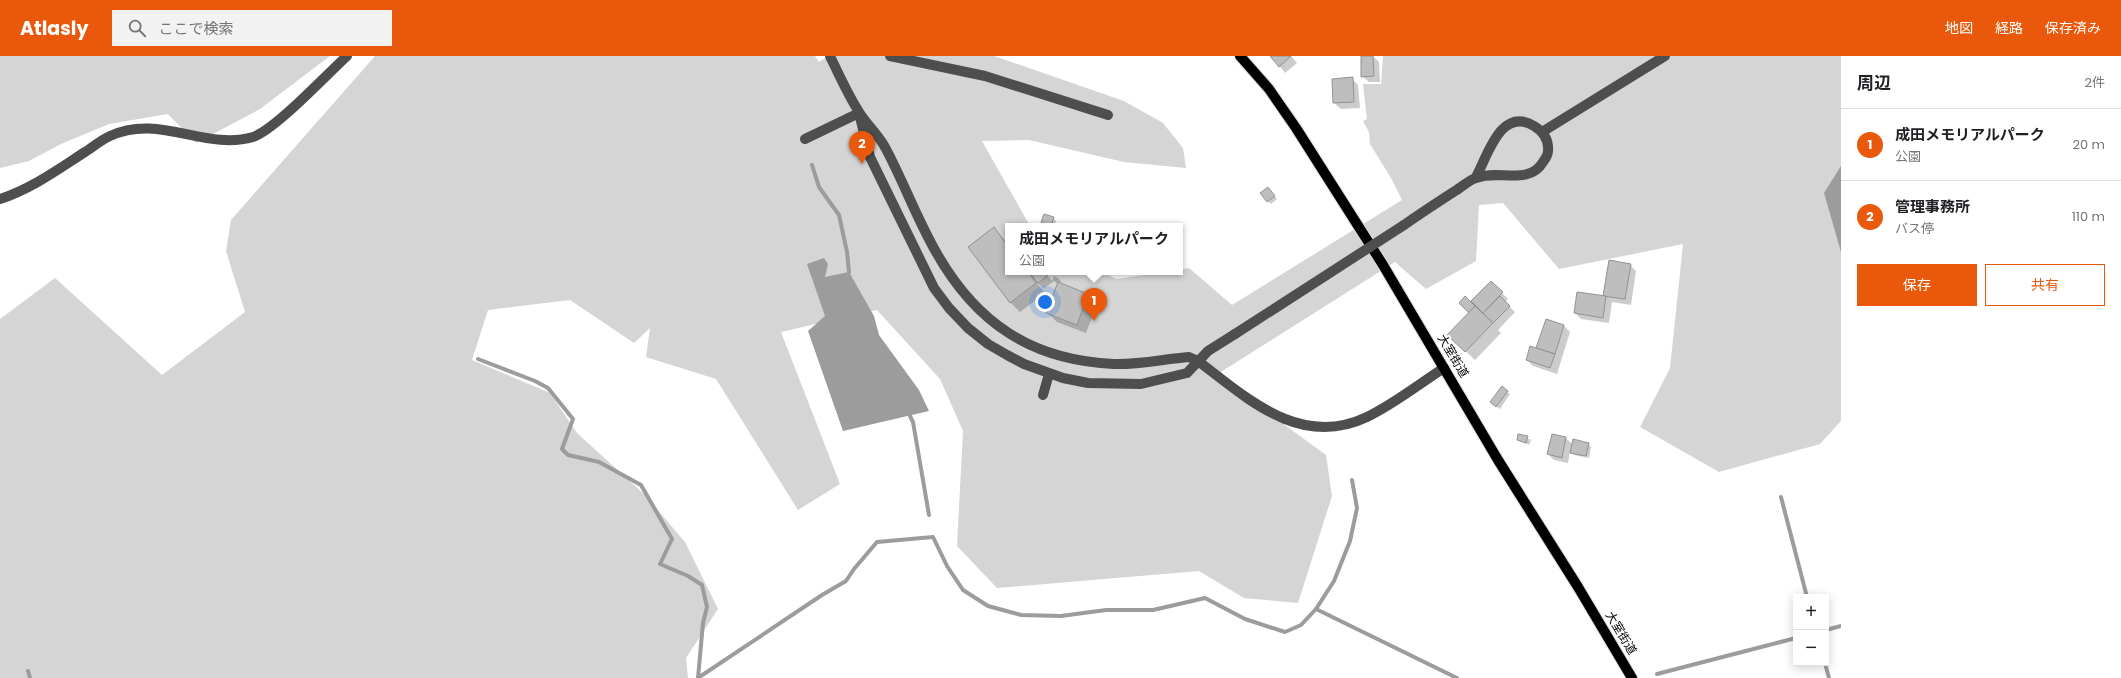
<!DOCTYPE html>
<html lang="ja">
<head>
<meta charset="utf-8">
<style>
	body { margin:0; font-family:Poppins,"Noto Sans JP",sans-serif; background:#f2f2f2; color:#202124 }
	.controls { position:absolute; right:12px; bottom:12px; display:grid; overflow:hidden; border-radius:0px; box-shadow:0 2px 10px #0003 }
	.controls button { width:36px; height:36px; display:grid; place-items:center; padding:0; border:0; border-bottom:1px solid #e0e0e0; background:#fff; color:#202124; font:20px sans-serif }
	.you { position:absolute; left:1045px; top:246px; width:14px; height:14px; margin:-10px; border:3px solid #fff; border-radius:50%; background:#1a73e8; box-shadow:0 0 0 6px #1a73e833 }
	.badge { display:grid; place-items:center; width:26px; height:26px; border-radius:50%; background:#ea580c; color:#fff; font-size:13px; font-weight:700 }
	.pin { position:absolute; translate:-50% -33px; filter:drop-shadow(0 1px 2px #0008) }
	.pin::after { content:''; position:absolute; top:21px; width:14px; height:12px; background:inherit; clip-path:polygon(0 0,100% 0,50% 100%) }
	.popup { position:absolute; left:1005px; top:167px; width:178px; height:52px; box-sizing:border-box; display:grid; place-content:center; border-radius:0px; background:#fff; filter:drop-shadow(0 1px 3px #0005); font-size:13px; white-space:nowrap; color:#757577 }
	.popup b { font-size:15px; color:#202124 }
	.popup::after { content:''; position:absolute; left:50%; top:100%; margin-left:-8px; border:8px solid transparent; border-top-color:#fff }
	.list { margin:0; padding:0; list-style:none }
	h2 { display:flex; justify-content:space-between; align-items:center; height:52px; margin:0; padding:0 16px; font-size:17px }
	h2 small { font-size:13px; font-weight:400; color:#757577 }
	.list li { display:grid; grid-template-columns:26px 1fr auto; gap:12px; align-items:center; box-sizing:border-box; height:72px; padding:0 16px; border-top:1px solid #e0e0e0 }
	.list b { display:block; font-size:15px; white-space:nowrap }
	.list p { margin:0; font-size:13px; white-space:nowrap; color:#757577 }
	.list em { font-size:13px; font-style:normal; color:#757577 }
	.actions { display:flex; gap:8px; padding:12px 16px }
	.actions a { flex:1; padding:9px 0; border:1px solid #ea580c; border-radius:0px; text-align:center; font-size:14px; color:#ea580c }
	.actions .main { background:#ea580c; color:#fff }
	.icon { flex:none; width:22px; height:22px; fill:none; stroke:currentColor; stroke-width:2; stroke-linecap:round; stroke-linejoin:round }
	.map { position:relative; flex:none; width:1841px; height:622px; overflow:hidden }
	header { display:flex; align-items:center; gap:24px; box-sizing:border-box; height:56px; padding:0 20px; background:#ea580c; color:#fff }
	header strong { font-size:19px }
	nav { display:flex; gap:22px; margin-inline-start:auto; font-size:14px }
	.search { width:280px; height:36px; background:#f2f2f2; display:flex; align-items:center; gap:10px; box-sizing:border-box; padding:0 14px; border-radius:0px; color:#757577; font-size:15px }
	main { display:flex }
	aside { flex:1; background:#fff }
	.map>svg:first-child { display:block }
</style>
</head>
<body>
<header>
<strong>Atlasly</strong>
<div class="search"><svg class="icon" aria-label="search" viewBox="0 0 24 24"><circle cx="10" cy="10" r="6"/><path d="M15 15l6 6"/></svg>ここで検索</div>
<nav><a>地図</a><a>経路</a><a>保存済み</a></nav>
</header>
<main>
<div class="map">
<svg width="1841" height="622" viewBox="0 0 1841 622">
	<rect width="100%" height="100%" fill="#fff"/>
	<g fill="#d5d5d5">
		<polygon points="0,0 330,0 260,53 196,87 168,58 109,68 61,88 29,105 0,112"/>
		<polygon points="375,0 815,0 819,6 828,0 994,0 1124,45 1163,67 1183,92 1186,112 1124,106 1029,84 982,85 1030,170 1008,170 1008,216 1101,216 1117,223 1164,216 1180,216 1180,214 1189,212 1232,249 1402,144 1391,122 1370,88 1369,76 1363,65 1367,63 1363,28 1381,28 1383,0 1841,0 1841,365 1820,388 1719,416 1640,371 1670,312 1683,188 1559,213 1503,147 1479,149 1476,205 1426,233 1395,206 1216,319 1326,399 1332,440 1298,547 1244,542 1199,515 997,532 957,490 963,375 940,323 877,254 781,276 840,428 798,454 716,323 646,301 650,272 634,287 570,244 488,254 472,304 550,337 577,377 645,439 685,486 718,553 686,602 688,622 0,622 0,263 55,222 162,319 245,256 226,195 231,164"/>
	</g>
	<g fill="#9c9c9c">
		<polygon points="1841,110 1841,196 1824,137"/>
		<polygon points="824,202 828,208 825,221 849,216 874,260 879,279 919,334 929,355 843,375 808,275 825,260 807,208"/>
	</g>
	<g fill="#0003">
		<polygon points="1272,0 1291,0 1297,7 1285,17"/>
		<polygon points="1373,0 1379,6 1380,26 1369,26 1362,20 1362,1"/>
		<polygon points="1352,23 1358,29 1360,52 1341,53 1334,47"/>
		<polygon points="1271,135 1277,143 1271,148 1261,137"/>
		<polygon points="1053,162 1056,165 1055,170 1049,170 1042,166"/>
		<polygon points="994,172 1008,188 1008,216 1045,216 1052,225 1054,220 1058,222 1061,225 1059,228 1088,238 1097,248 1086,277 1057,266 1048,257 1058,228 1054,225 1044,232 1037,227 1045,237 1020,256 1011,247 969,191"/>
		<polygon points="1630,209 1636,215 1631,249 1612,246 1609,267 1581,263 1575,257 1604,241"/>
		<polygon points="1491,226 1508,243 1505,246 1515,256 1498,274 1501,277 1475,304 1449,279 1470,257 1471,247"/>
		<polygon points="1564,270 1570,276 1557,318 1533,310 1527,304"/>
		<polygon points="1507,336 1510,338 1500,353 1494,349"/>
		<polygon points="1519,379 1531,384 1529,389 1518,384"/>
		<polygon points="1566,382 1573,389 1588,388 1591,391 1589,402 1574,399 1570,396 1568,407 1554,404 1548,398"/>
	</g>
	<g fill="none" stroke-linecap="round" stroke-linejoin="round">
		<g stroke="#9c9c9c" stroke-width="4">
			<polyline points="812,109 819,131 839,159 847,196 849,216"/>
			<polyline points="478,303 535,325 548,332 573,363 562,393 568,399 599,406 641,429 672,483 660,508 688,520 702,529 707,551 703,567 698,622"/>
			<polyline points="910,360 913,366 929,459"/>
			<polyline points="1781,441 1807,541"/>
			<polyline points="1316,553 1334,525 1350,485 1357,452 1352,424"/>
			<polyline points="1826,574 1841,570"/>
			<polyline points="1825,607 1829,622"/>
			<polyline points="28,615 30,622"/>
			<polyline points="1657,618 1796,582"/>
			<polyline points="698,622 822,539 846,525 854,513 877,486 933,481 947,510 963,534 988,550 1021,559 1061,560 1106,554 1153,554 1205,542 1245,563 1285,576 1301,569 1316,553 1457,622"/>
		</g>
	</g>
	<g fill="#bebebe" stroke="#929292">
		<polygon points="1270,0 1291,0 1279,11"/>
		<polygon points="1361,0 1373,0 1374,20 1361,21"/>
		<polygon points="1353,21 1354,46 1333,47 1332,23"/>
		<polygon points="1268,131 1275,140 1267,146 1260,137"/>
		<polygon points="1044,158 1054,161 1051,170 1041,166"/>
		<polygon points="994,171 1008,190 1008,216 1028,216 1036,227 1010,247 968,191"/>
		<polygon points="1609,204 1631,208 1625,243 1603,240"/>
		<polygon points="1029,216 1045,216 1047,220 1038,227"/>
		<polygon points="1491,225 1503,236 1483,257 1471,245"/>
		<polygon points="1058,226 1088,238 1077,269 1046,257"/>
		<polygon points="1577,236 1606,240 1603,262 1574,257"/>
		<polygon points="1465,240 1475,250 1469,257 1459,247"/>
		<polygon points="1500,240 1510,250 1493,267 1483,257"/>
		<polygon points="1475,250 1493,267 1465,296 1447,279"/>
		<polygon points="1546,263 1564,269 1555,298 1536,292"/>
		<polygon points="1530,290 1555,298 1550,312 1526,304"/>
		<polygon points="1502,330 1508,335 1496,351 1490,346"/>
		<polygon points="1518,378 1528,380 1526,387 1517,384"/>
		<polygon points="1552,378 1566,381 1562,402 1547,398"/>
		<polygon points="1573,383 1589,387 1586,400 1570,397"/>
	</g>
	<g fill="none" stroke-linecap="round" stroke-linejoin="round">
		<g stroke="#dbdbdb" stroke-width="12">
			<polyline id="major" points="1240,0 1269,33 1296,72 1383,209 1498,404 1578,531 1632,622"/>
		</g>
		<g stroke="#4e4e4e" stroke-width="10">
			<path d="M830 0C839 19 848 39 859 56 867 69 879 79 886 93 904 127 917 163 936 196 976 267 1031 304 1114 308 1138 309 1164 303 1189 301L1198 305C1247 342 1300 393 1367 361 1394 348 1419 328 1444 312"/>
			<polyline points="890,0 985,20 1108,59"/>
			<polyline points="860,61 870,101 934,232 949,252 968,272 988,288 1007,299 1024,308 1063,322 1088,327 1141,328 1187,317 1208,295 1235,278"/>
			<polyline points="1542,76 1665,0"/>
			<polyline points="805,83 859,57"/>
			<path d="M0 143C31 133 57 114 85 96 93 91 101 84 110 80 159 57 205 95 253 81 275 74 327 18 347 0"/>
			<path d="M1404 169C1421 157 1438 146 1455 135 1462 131 1469 124 1476 122 1498 113 1529 130 1543 106 1546 102 1548 99 1548 95 1549 84 1544 76 1534 70 1501 50 1488 99 1476 121"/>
			<polyline points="1043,339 1049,318"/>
		</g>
		<use href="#major" stroke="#000" stroke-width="10"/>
		<polyline stroke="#4e4e4e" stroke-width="10" points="1235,278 1404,169"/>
	</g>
	<g text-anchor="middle" stroke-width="4" stroke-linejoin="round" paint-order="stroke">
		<g font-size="12" fill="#000" stroke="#fff">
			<text transform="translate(1453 300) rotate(59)" y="4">大室街道</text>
			<text transform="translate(1621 577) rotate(59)" y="4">大室街道</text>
		</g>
	</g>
</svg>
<div class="controls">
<button>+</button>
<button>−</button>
</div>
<div class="you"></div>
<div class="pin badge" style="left:1094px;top:265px">1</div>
<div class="popup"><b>成田メモリアルパーク</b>公園</div>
<div class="pin badge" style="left:862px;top:108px">2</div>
</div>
<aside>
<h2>周辺<small>2件</small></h2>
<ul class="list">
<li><span class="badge">1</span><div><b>成田メモリアルパーク</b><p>公園</p></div><em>20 m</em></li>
<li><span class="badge">2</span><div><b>管理事務所</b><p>バス停</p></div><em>110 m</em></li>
</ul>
<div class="actions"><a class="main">保存</a><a>共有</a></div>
</aside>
</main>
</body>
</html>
